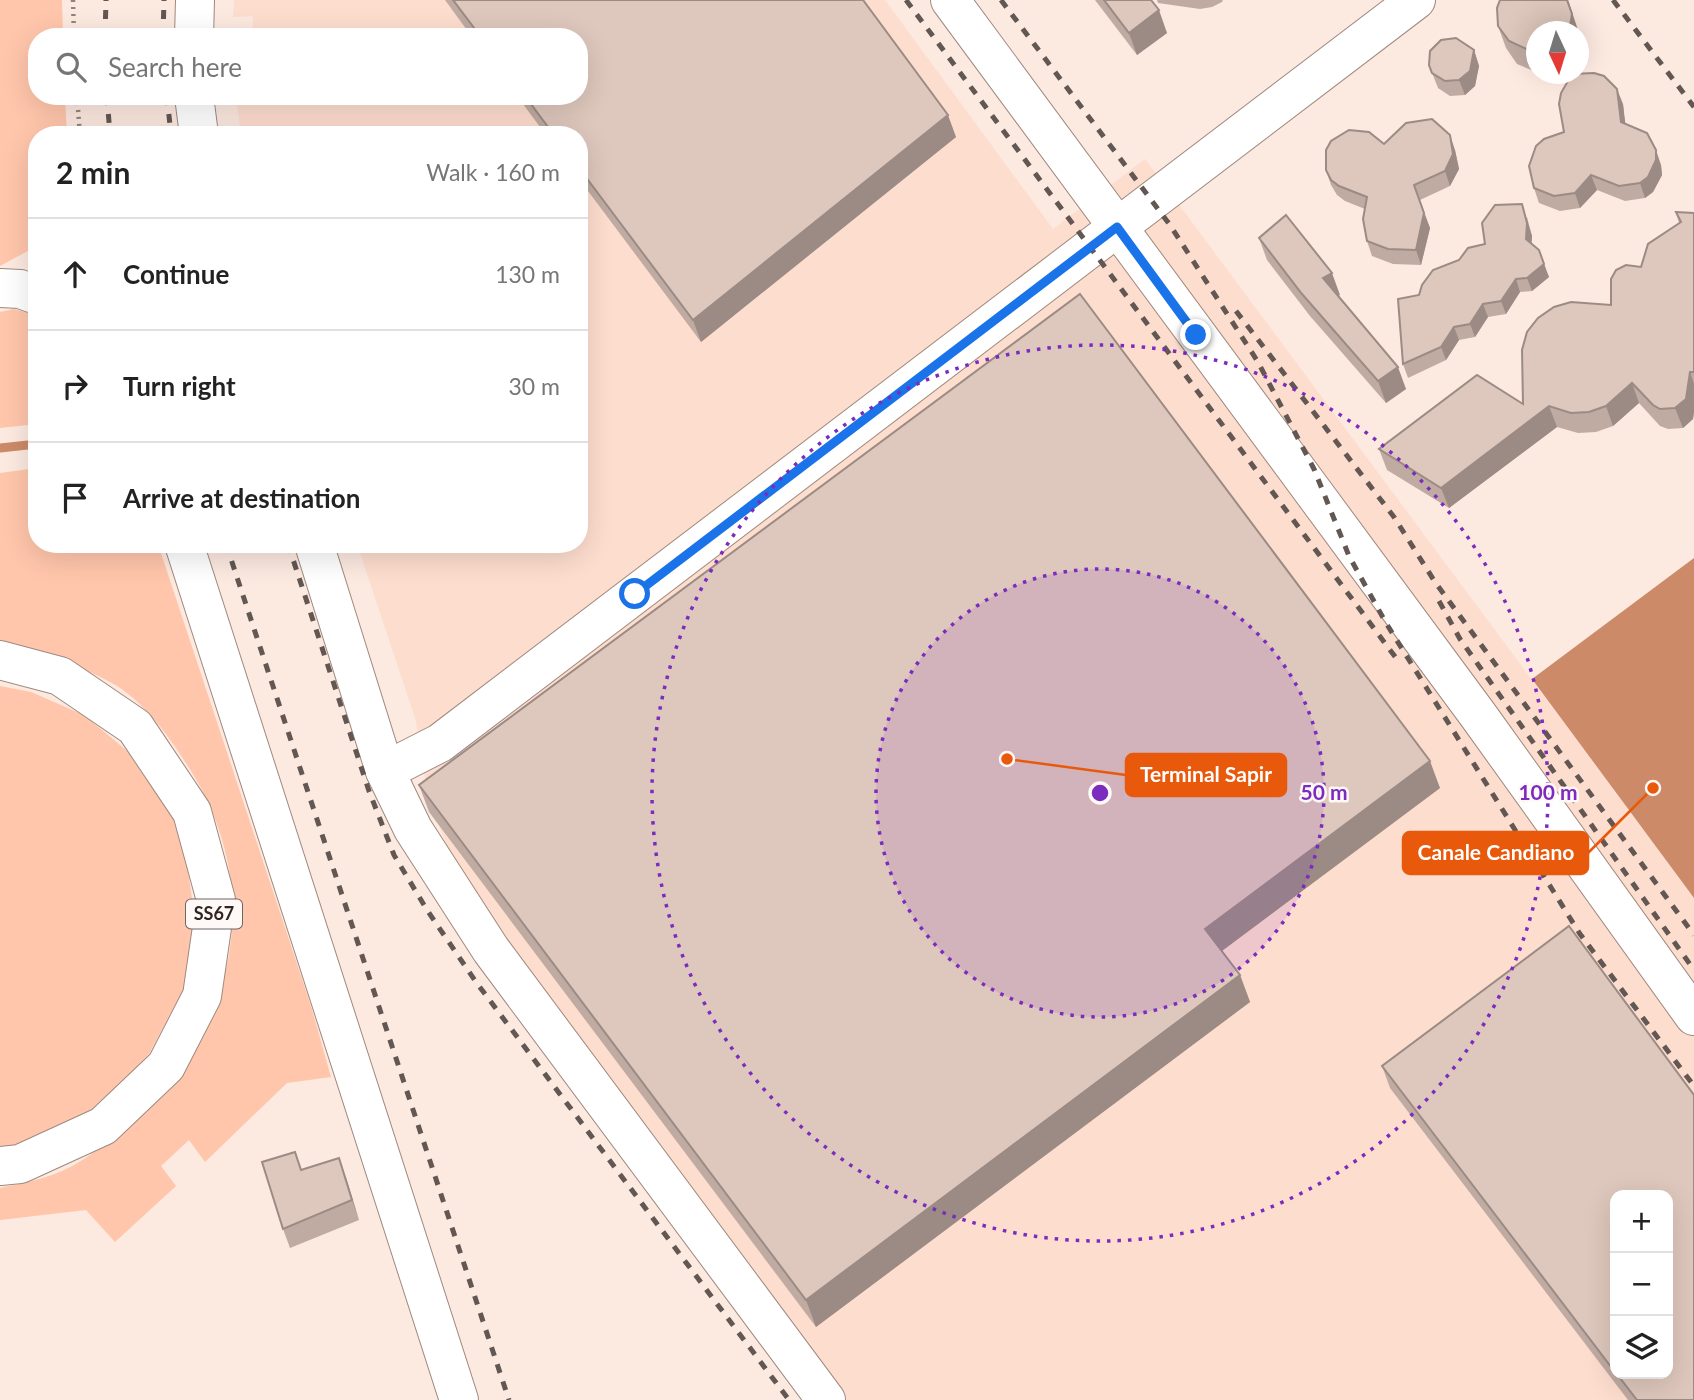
<!DOCTYPE html>
<html lang="en">
<head>
<meta charset="utf-8">
<style>
	body { margin:0; font-family:Lato,sans-serif; background:#f2f2f2; color:#222 }
	.controls { position:absolute; right:21px; bottom:21px; display:grid; overflow:hidden; border-radius:14px; box-shadow:0 7px 28px #0002 }
	.controls button { width:63px; height:63px; display:grid; place-items:center; padding:0; border:0; border-bottom:2px solid #e0e0e0; background:#fff; color:#222; font:35px sans-serif }
	.compass { position:absolute; left:1526px; top:21px; width:63px; height:63px; border-radius:50%; background:#fff; box-shadow:0 7px 28px #0002; rotate:176deg }
	.stop { position:absolute; width:21px; height:21px; margin:-16px; border:5px solid #1a73e8; border-radius:50%; background:#fff }
	.stop.end { background:#1a73e8; border-color:#fff; box-shadow:0 2px 7px #0008 }
	.list { margin:0; padding:0; list-style:none }
	h2 { display:flex; justify-content:space-between; align-items:center; height:91px; margin:0; padding:0 28px; font-size:30px }
	h2 small { font-size:23px; font-weight:400; color:#767676 }
	.list li { display:grid; grid-template-columns:46px 1fr auto; gap:21px; align-items:center; box-sizing:border-box; height:112px; padding:0 28px; border-top:2px solid #e0e0e0 }
	.list b { display:block; font-size:26px; white-space:nowrap }
	.list em { font-size:23px; font-style:normal; color:#767676 }
	.icon { flex:none; width:38px; height:38px; fill:none; stroke:currentColor; stroke-width:2; stroke-linecap:round; stroke-linejoin:round }
	.map { position:relative; flex:none; width:1694px; height:1400px; overflow:hidden }
	.search { position:absolute; background:#fff; box-shadow:0 7px 28px #0002; left:28px; top:28px; width:560px; height:77px; display:flex; align-items:center; gap:18px; box-sizing:border-box; padding:0 24px; border-radius:28px; color:#767676; font-size:26px }
	.panel { position:absolute; background:#fff; box-shadow:0 7px 28px #0002; left:28px; top:126px; width:560px; height:427px; border-radius:28px }
	.map>svg:first-child { display:block }
</style>
</head>
<body>
<div class="map">
<svg width="1694" height="1400" viewBox="0 0 1694 1400">
	<rect width="100%" height="100%" fill="#fce9e0"/>
	<path fill="#fdddce" fill-rule="evenodd" d="M234 0H885L1053 229 1145 159 1694 898V1400H826L462 885 428 797 416 721 357 544H579V135H241L236 96H579V37H252L253 16 233 17ZM1615 1195H1668V1374H1615Z"/>
	<g fill="#ffc6ab">
		<polygon points="0,0 62,0 63,37 37,37 37,96 65,96 67,135 37,135 37,246 0,266"/>
		<polygon points="14,309 37,315 37,424 0,428 0,312"/>
		<path d="M37 468V544H158L311 1006 331 1077 287 1083 205 1162 189 1140 161 1166 176 1186 115 1242 86 1210 0 1220V1188C17 1184 35 1181 52 1175 79 1166 104 1145 127 1126 235 1037 267 892 191 771 171 739 144 700 110 682 75 663 39 653 0 645V473Z"/>
		<polygon points="0,686 31,692 84,715 132,755 166,797 185,849 194,913 184,988 149,1054 94,1112 0,1153"/>
	</g>
	<polygon fill="#cc8a69" points="1694,558 1694,898 1532,679"/>
	<g fill="none" stroke-linecap="round" stroke-linejoin="round">
		<polyline stroke="#cc8a69" stroke-width="9" points="0,448 37,444"/>
		<g stroke="#9f897e" stroke-width="40">
			<g id="minor">
				<polyline points="950,0 1478,715 1694,1016"/>
				<polyline points="194,37 195,0"/>
				<polyline points="194,96 199,135"/>
				<polyline points="0,288 20,289 37,295"/>
				<polyline points="184,544 459,1400"/>
				<polyline points="314,544 385,771 413,829 491,950 826,1400"/>
				<polyline points="385,771 440,743 1416,0"/>
			</g>
		</g>
		<g stroke="#9f897e" stroke-width="40">
			<polyline id="highway" points="0,660 60,676 135,727 192,812 216,900 202,996 166,1066 103,1126 20,1164 0,1166"/>
		</g>
		<g stroke="#91847d" stroke-width="4.5" stroke-dasharray="2 5" stroke-linecap="butt">
			<polyline points="73,0 74,37"/>
			<polyline points="77,96 80,135"/>
		</g>
		<use href="#minor" stroke="#fff" stroke-width="38"/>
		<use href="#highway" stroke="#fff" stroke-width="38"/>
		<g stroke="#625752" stroke-width="5" stroke-dasharray="9 9" stroke-linecap="butt">
			<polyline points="906,0 1399,662"/>
			<polyline points="1001,0 1170,225 1258,362 1314,469 1349,556 1386,623 1580,934 1694,1086"/>
			<polyline points="1613,0 1694,107"/>
			<polyline points="105,37 106,0"/>
			<polyline points="163,37 164,0"/>
			<polyline points="107,96 110,135"/>
			<polyline points="167,96 171,135"/>
			<polyline points="1236,311 1394,517 1435,582 1694,935"/>
			<polyline points="226,544 509,1400"/>
			<polyline points="288,544 369,791 394,855 427,910 476,982 789,1400"/>
			<polyline points="1439,601 1460,639 1694,970"/>
		</g>
	</g>
	<g fill="#bfaba2" fill-rule="evenodd">
		<polygon points="445,0 863,0 956,137 701,342 579,179 579,135 546,135 517,96 579,96 579,37 472,37"/>
		<polygon points="1095,0 1151,0 1167,33 1137,55"/>
		<polygon points="1157,0 1223,0 1222,2 1212,7 1200,9 1158,3"/>
		<polygon points="1498,26 1580,36 1536,32 1536,72 1517,64 1506,48"/>
		<polygon points="1474,50 1479,66 1475,86 1465,95 1450,96 1438,88 1429,65"/>
		<polygon points="1623,104 1625,124 1661,165 1662,175 1653,192 1645,198 1625,201 1597,190 1580,208 1560,211 1539,203 1534,188 1564,132"/>
		<polygon points="1384,144 1455,150 1459,169 1450,186 1420,200 1430,228 1421,265 1393,264 1372,256 1367,241 1365,209 1345,201 1337,195 1331,185 1326,170"/>
		<polygon points="1676,212 1694,213 1694,412 1693,419 1683,428 1668,429 1660,426 1639,403 1613,426 1596,432 1578,433 1557,427 1449,508 1387,470 1379,449 1523,404 1611,305 1641,267 1679,223"/>
		<polygon points="1527,217 1532,236 1531,244 1549,277 1532,291 1520,292 1506,314 1488,317 1475,337 1459,340 1446,360 1408,378 1403,364 1419,295 1459,260"/>
		<polygon points="1259,238 1340,295 1338,295 1406,389 1386,403 1310,316 1267,260"/>
		<polygon points="419,785 1440,788 1222,951 1240,975 1250,1002 816,1327 429,812"/>
		<path d="M1569 926 1694 1095V1400H1628L1390 1088 1382 1066ZM1615 1195H1668V1374H1615Z"/>
		<polygon points="302,1170 346,1178 359,1220 290,1248 283,1229"/>
	</g>
	<g fill="#9b8b84">
		<polygon points="1568,0 1580,36 1578,47 1578,32 1567,32"/>
		<polygon points="1159,10 1167,33 1137,55 1129,33"/>
		<polygon points="1474,50 1479,66 1475,86 1465,95 1459,80"/>
		<polygon points="1617,89 1623,104 1627,137 1621,122"/>
		<polygon points="948,115 956,137 701,342 693,320"/>
		<polygon points="1450,135 1455,150 1459,169 1450,186 1445,171"/>
		<polygon points="1656,150 1661,165 1662,175 1653,192 1645,198 1640,183"/>
		<polygon points="1591,175 1597,190 1580,208 1575,193"/>
		<polygon points="1522,204 1532,236 1531,253 1526,239"/>
		<polygon points="1424,213 1430,228 1421,265 1416,250"/>
		<polygon points="1539,250 1549,277 1532,291 1527,278"/>
		<polygon points="1332,273 1340,295 1331,300 1323,278"/>
		<polygon points="1516,279 1520,292 1506,314 1501,301"/>
		<polygon points="1483,304 1488,317 1475,337 1470,324"/>
		<polygon points="1454,327 1459,340 1446,360 1441,347"/>
		<polygon points="1398,367 1406,389 1386,403 1378,381"/>
		<polygon points="1690,372 1694,384 1694,412 1693,419 1683,428 1675,408"/>
		<polygon points="1632,383 1639,403 1613,426 1606,406"/>
		<polygon points="1549,406 1557,427 1449,508 1441,488"/>
		<polygon points="1430,761 1440,788 1215,956 1205,929"/>
		<polygon points="1240,975 1250,1002 816,1327 806,1300"/>
		<polygon points="339,1158 346,1178 359,1220 352,1200"/>
	</g>
	<g fill="#dec7bc" stroke="#9b8b84" stroke-width="2">
		<polygon points="453,0 863,0 948,115 693,320 579,168 579,135 554,135 525,96 579,96 579,37 481,37"/>
		<polygon points="1104,0 1151,0 1159,10 1129,33"/>
		<polygon points="1500,0 1567,0 1572,14 1570,26 1567,32 1536,32 1536,51 1531,51 1509,41 1498,26 1497,8"/>
		<polygon points="1456,38 1474,50 1470,71 1459,80 1445,81 1432,73 1429,65 1430,51 1441,40"/>
		<polygon points="1594,73 1604,76 1617,89 1621,122 1647,133 1656,150 1656,160 1648,177 1640,183 1619,186 1591,175 1575,193 1554,196 1534,188 1529,166 1536,146 1544,139 1564,132 1559,104 1561,93 1572,74"/>
		<polygon points="1432,119 1450,135 1453,154 1445,171 1414,185 1424,213 1416,250 1388,249 1367,241 1363,219 1367,197 1339,186 1331,180 1326,170 1326,150 1331,141 1349,130 1369,132 1384,144 1406,123"/>
		<polygon points="1522,204 1527,223 1526,239 1539,250 1544,264 1527,278 1516,279 1501,301 1483,304 1470,324 1454,327 1441,347 1403,364 1398,299 1419,295 1422,285 1433,270 1459,260 1468,248 1485,244 1482,223 1495,205"/>
		<polygon points="1676,212 1694,213 1694,372 1690,372 1686,399 1675,408 1660,409 1653,405 1632,383 1606,406 1589,412 1571,413 1549,406 1441,488 1379,449 1477,375 1523,404 1522,350 1527,332 1538,318 1554,307 1571,302 1611,305 1611,279 1616,270 1626,265 1641,267 1648,244 1681,222"/>
		<polygon points="1286,215 1332,273 1323,278 1398,367 1378,381 1302,294 1259,238"/>
		<polygon points="1080,294 1430,761 1205,929 1240,975 806,1300 419,785"/>
		<polygon points="1569,926 1694,1095 1694,1400 1637,1400 1617,1374 1668,1374 1668,1195 1615,1195 1615,1372 1382,1066"/>
		<polygon points="295,1152 301,1170 339,1158 352,1200 283,1229 262,1162"/>
	</g>
	<g fill="none" stroke-linecap="round" stroke-linejoin="round">
		<polyline stroke="#1a73e8" stroke-width="9" points="635,594 1117,227 1196,335"/>
	</g>
	<circle cx="1100" cy="793" r="224" fill="#7b2cbf" fill-opacity=".12"/>
	<g fill="none" stroke="#7b2cbf" stroke-width="3.5" stroke-dasharray="3.5 7">
		<circle cx="1100" cy="793" r="224"/>
		<circle cx="1100" cy="793" r="448"/>
	</g>
	<g text-anchor="middle" stroke-width="5" stroke-linejoin="round" paint-order="stroke">
		<rect fill="#fef9f7" stroke="#6d6562" stroke-width="2" x="186" y="899.5" width="56" height="29" rx="5"/>
		<g font-size="18" font-weight="bold" fill="#2f2622">
			<text x="214" y="920">SS67</text>
		</g>
	</g>
	<circle cx="1100" cy="793" r="10" fill="#7b2cbf" stroke="#fef9f7" stroke-width="3.5"/>
	<g font-size="21" text-anchor="middle" font-weight="bold" fill="#7b2cbf" stroke="#fef9f7" stroke-width="5" stroke-linejoin="round" paint-order="stroke">
		<text x="1324" y="800">50 m</text>
		<text x="1548" y="800">100 m</text>
	</g>
	<path fill="none" stroke="#e8590c" stroke-width="2.5" d="M1007 759L1126 775M1653 788L1588 853"/>
	<g fill="#e8590c" stroke="#fef9f7" stroke-width="2.5">
		<circle cx="1007" cy="759" r="7"/>
		<circle cx="1653" cy="788" r="7"/>
	</g>
	<g fill="#e8590c" stroke="#e8590c" stroke-width="2.5">
		<rect x="1126" y="754" width="160" height="42" rx="7"/>
		<rect x="1403" y="832" width="185" height="42" rx="7"/>
	</g>
	<g font-size="21" text-anchor="middle" font-weight="bold" fill="#fff">
		<text x="1206" y="782">Terminal Sapir</text>
		<text x="1496" y="860">Canale Candiano</text>
	</g>
</svg>
<div class="controls">
<button>+</button>
<button>−</button>
<button><svg class="icon" aria-label="layers" viewBox="0 0 24 24"><path d="M12 4l9 5-9 5-9-5zM3 14l9 5 9-5"/></svg></button>
</div>
<svg class="compass" viewBox="-18 -18 36 36"><path d="M0-13l5 13h-10z" fill="#e53935"/><path d="M0 13l5-13h-10z" fill="#767676"/></svg>
<div class="stop" style="left:635px;top:594px"></div>
<div class="stop end" style="left:1196px;top:335px"></div>
<div class="search"><svg class="icon" aria-label="search" viewBox="0 0 24 24"><circle cx="10" cy="10" r="6"/><path d="M15 15l6 6"/></svg>Search here</div>
<section class="panel">
<h2>2 min<small>Walk · 160 m</small></h2>
<ul class="list">
<li><svg class="icon" aria-label="ahead" viewBox="0 0 24 24"><path d="M12 20V5M6 11l6-6 6 6"/></svg><div><b>Continue</b></div><em>130 m</em></li>
<li><svg class="icon" aria-label="right" viewBox="0 0 24 24"><path d="M7 20v-9h11M14 6l5 5-5 5"/></svg><div><b>Turn right</b></div><em>30 m</em></li>
<li><svg class="icon" aria-label="arrive" viewBox="0 0 24 24"><path d="M6 21V4h12l-3 4 3 4H6"/></svg><div><b>Arrive at destination</b></div></li>
</ul>
</section>
</div>
</body>
</html>
